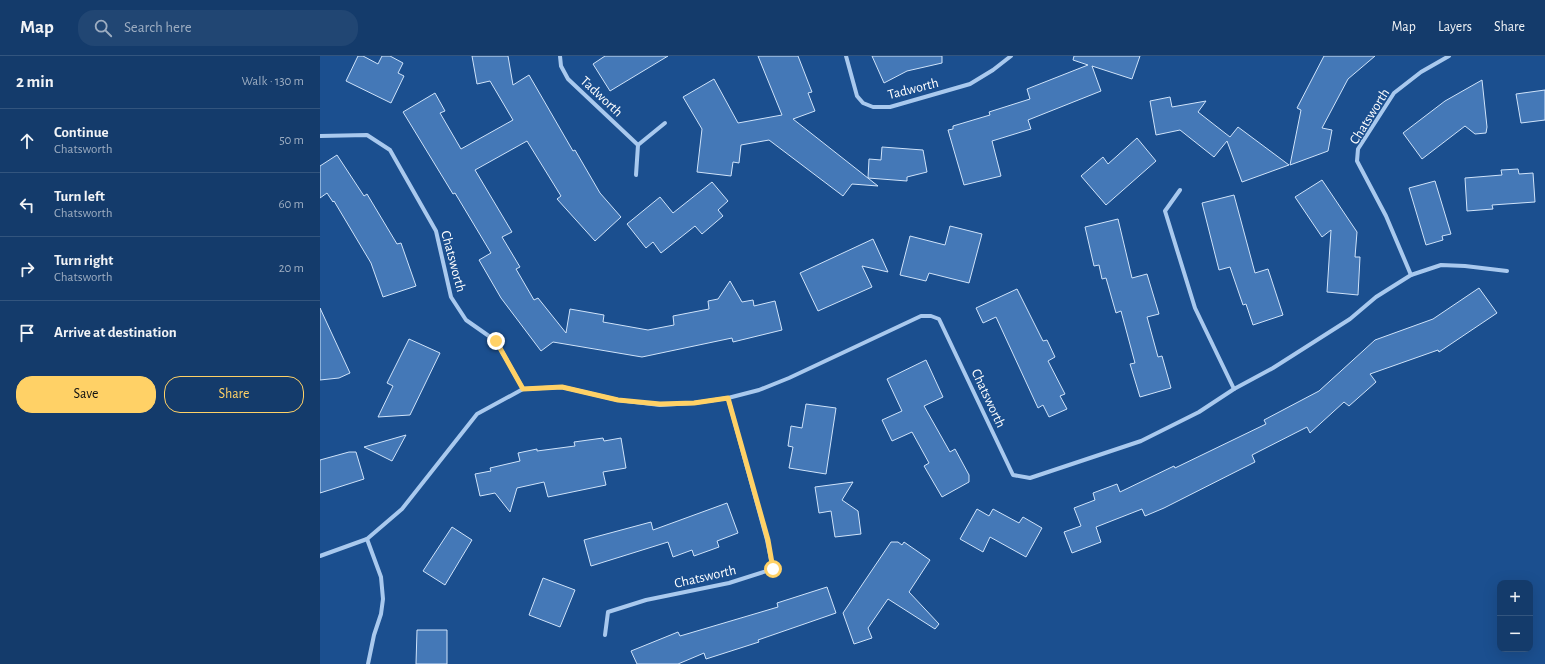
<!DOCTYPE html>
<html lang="en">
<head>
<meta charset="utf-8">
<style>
	body { margin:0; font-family:"Alegreya Sans",sans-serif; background:#214673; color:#f1f3f6 }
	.controls { position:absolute; right:12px; bottom:12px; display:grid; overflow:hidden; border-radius:8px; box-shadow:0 4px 16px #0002 }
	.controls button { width:36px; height:36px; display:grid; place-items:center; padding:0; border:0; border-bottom:1px solid #33557e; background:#143b6b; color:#f1f3f6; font:20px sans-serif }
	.stop { position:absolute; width:12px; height:12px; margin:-9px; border:3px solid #ffd166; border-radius:50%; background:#fff }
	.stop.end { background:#ffd166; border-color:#fff; box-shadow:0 1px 4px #0008 }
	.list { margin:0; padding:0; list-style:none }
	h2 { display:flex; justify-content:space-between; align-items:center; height:52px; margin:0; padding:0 16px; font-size:17px }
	h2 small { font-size:13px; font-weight:400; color:#9dadc1 }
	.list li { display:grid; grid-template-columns:26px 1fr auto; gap:12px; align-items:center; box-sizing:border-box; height:64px; padding:0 16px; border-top:1px solid #33557e }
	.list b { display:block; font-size:15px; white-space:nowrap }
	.list p { margin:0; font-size:13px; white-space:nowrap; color:#9dadc1 }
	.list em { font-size:13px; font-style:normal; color:#9dadc1 }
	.actions { display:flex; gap:8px; padding:12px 16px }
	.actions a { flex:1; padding:9px 0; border:1px solid #ffd166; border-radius:16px; text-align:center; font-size:14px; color:#ffd166 }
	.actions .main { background:#ffd166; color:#111 }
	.icon { flex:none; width:22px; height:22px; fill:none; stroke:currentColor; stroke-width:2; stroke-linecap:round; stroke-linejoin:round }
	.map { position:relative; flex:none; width:1225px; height:608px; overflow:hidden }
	header { display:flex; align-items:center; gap:24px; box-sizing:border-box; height:56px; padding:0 20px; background:#143b6b; border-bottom:1px solid #33557e }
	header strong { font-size:19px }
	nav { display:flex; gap:22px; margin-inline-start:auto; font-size:14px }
	.search { width:280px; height:36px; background:#214673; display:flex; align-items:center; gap:10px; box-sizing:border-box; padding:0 14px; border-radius:16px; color:#9dadc1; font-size:15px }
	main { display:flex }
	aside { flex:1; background:#143b6b }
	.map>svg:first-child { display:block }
</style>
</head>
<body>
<header>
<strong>Map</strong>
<div class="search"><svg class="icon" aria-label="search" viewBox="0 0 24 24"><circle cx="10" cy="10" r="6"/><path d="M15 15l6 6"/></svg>Search here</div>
<nav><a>Map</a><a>Layers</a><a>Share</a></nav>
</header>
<main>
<aside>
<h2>2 min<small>Walk · 130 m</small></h2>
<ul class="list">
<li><svg class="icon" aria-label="ahead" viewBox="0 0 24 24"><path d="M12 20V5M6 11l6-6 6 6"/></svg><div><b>Continue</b><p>Chatsworth</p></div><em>50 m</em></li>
<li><svg class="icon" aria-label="left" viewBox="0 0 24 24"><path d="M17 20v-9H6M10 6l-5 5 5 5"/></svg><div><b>Turn left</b><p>Chatsworth</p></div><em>60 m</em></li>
<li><svg class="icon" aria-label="right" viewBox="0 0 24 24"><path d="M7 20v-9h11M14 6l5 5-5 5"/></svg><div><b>Turn right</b><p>Chatsworth</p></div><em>20 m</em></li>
<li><svg class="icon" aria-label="arrive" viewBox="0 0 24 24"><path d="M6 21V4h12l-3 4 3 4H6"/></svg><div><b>Arrive at destination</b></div></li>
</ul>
<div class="actions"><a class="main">Save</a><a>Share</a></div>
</aside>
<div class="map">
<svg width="1225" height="608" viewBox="0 0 1225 608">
	<rect width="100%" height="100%" fill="#1b4f8f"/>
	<g fill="#4478b7" stroke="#cfe3fa">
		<polygon points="38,0 43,0 58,8 62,0 70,0 83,7 78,17 84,20 71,47 26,25"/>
		<polygon points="152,0 188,0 193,29 209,19 253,95 255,94 280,137 301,161 275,185 237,143 241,140 207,85 155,114 192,176 182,181 200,211 196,213 214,244 218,242 246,277 250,253 284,259 283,266 328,274 354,269 353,260 389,253 388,245 398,243 410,225 422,246 433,244 434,250 455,245 462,274 413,286 412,282 322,301 233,286 221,295 181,242 159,204 171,197 135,137 133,138 83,56 115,37 125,55 120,57 141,93 193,64 170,25 157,28"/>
		<polygon points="285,0 348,0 290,35 273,8"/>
		<polygon points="438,0 478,0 492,36 488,37 495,55 473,63 558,130 532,128 523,140 449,84 421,89 419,107 413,106 411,120 377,116 382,73 363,41 394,23 418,67 462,59"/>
		<polygon points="552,0 622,0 622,7 587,15 564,27"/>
		<polygon points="754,0 820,0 812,23 772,10 781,35 708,64 711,73 672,85 681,120 644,129 628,74 633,73 633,70 670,59 669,56 710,43 707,33 768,9 753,4"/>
		<polygon points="1004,0 1055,0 1028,23 1002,72 1012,74 1008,95 970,109 981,54 977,52"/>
		<polygon points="1162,24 1167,71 1166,77 1155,78 1145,70 1102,103 1083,77 1125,45"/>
		<polygon points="1225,34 1225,64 1201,67 1196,38"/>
		<polygon points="850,41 852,51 886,45 878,56 910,81 918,71 969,109 922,126 907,85 894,101 860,74 836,79 830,45"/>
		<polygon points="817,82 836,105 786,149 761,120 783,101 788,108"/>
		<polygon points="562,91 603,94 607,116 587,121 587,125 548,122 549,103 561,104"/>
		<polygon points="17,99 44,140 47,138 77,188 81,187 96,230 63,241 51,207 14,145 13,146 7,137 0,142 0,110"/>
		<polygon points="1198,113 1199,118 1213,117 1215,146 1172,149 1173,153 1147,155 1145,122 1182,119 1181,114"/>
		<polygon points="1002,124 1037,176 1035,201 1040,201 1038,239 1007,236 1011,174 1002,181 975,141"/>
		<polygon points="1115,125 1131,178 1122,180 1123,184 1106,189 1089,132"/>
		<polygon points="392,126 408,145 398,154 403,160 382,178 375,170 341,197 333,186 326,192 307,168 340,141 353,157"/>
		<polygon points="914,139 935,217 948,213 963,259 933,269 926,248 923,249 910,211 899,214 882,147"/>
		<polygon points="798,163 812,222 827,218 839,258 827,261 838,301 842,300 851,332 820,341 810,308 815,307 801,255 796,257 786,222 782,223 779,209 774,210 765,171"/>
		<polygon points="630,170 662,178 649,227 609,217 606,225 580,219 590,180 625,189"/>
		<polygon points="553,183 568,216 542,210 552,231 498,255 480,217"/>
		<polygon points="1159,232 1177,257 1119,296 1118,294 1050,318 1056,326 1029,350 1024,346 990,377 987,371 932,399 935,406 844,452 825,460 822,453 776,471 781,486 752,497 744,476 761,470 754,452 775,444 773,437 797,428 800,436 854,410 855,412 946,368 944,364 999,335 1055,284 1113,263"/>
		<polygon points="697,233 723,285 727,284 735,301 728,305 745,338 740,340 747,353 729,361 723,349 718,352 676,261 663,267 656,252"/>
		<polygon points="0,252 30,317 19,322 0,324"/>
		<polygon points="89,283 120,297 90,359 58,361 73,330 67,327"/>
		<polygon points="606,304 623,341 604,350 630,396 635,393 649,419 649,426 622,441 604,410 609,407 592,376 572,385 562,364 582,355 567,323"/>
		<polygon points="486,348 516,352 506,418 469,412 473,391 468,390 471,370 482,372"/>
		<polygon points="86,379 72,405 44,391"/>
		<polygon points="283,382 284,385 301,382 306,412 283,416 286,429 228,441 224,426 197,432 190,456 175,437 160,440 155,418 171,415 170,412 200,405 198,397 217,393 217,395 255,390 254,386"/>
		<polygon points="29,396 36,396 44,423 0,437 0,404"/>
		<polygon points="533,426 522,444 538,455 541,478 515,481 511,455 499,457 495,431"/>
		<polygon points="407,447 418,477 397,485 399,491 374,500 372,494 353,501 348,486 271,510 264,484 331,466 333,474"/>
		<polygon points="657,453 669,460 673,453 699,467 703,461 722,472 706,501 670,481 663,496 640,483"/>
		<polygon points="132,471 152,484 125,529 103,515"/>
		<polygon points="571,486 578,486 582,489 584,486 610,504 589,536 619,568 615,573 568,543 548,572 552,582 534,588 523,557"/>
		<polygon points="223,522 255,534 240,571 209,559"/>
		<polygon points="507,531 516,557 438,584 439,586 386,603 384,597 358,608 317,608 311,595 358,576 360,580 458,551 457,547"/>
		<polygon points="97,574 127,574 127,608 96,608"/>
	</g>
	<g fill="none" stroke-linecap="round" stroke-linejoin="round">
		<g stroke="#a9c9ee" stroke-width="4">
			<polyline points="240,0 241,10 248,23 318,89"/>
			<polyline points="526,0 537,40 543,47 553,51 570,51 650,28 673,14 691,0"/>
			<polyline points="0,80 47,79 70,94 116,175 131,241 146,264 176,285 203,333"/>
			<polyline points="316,119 318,89 345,67"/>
			<polyline points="860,134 845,155 875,252 914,333"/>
			<polyline points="1091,219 1066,160 1037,105 1038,93 1074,37 1101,16 1129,0"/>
			<polyline points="47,483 61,521 63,543 61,558 54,579 48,608"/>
			<polyline points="0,500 47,483 82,453 157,358 203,333 242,331 298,344 340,349 374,347 408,342 439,334 469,322 601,260 611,260 619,263 693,419 710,422 821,385 879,356 914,333 953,312 1030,263 1056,241 1091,219 1121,209 1145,210 1187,215"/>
			<polyline points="285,579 288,556 326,544 409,527 453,513 447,484 408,342"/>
		</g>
	</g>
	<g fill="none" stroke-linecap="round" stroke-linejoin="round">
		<polyline stroke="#ffd166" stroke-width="5" points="176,285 203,333 242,331 298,344 340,348 374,347 408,342 448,484 453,513"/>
	</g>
	<g text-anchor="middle" stroke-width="3" stroke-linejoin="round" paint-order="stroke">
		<g font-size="14" fill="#fff" stroke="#1b4f8f">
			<text transform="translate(593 32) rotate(-14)" y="5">Tadworth</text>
			<text transform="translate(282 40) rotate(43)" y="5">Tadworth</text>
			<text transform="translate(1049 60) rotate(-58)" y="5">Chatsworth</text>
			<text transform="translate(134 205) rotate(75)" y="5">Chatsworth</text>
			<text transform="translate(669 342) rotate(65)" y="5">Chatsworth</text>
			<text transform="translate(385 520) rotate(-13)" y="5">Chatsworth</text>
		</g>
	</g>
</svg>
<div class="controls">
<button>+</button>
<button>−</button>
</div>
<div class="stop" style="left:453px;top:513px"></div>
<div class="stop end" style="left:176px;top:285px"></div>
</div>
</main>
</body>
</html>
